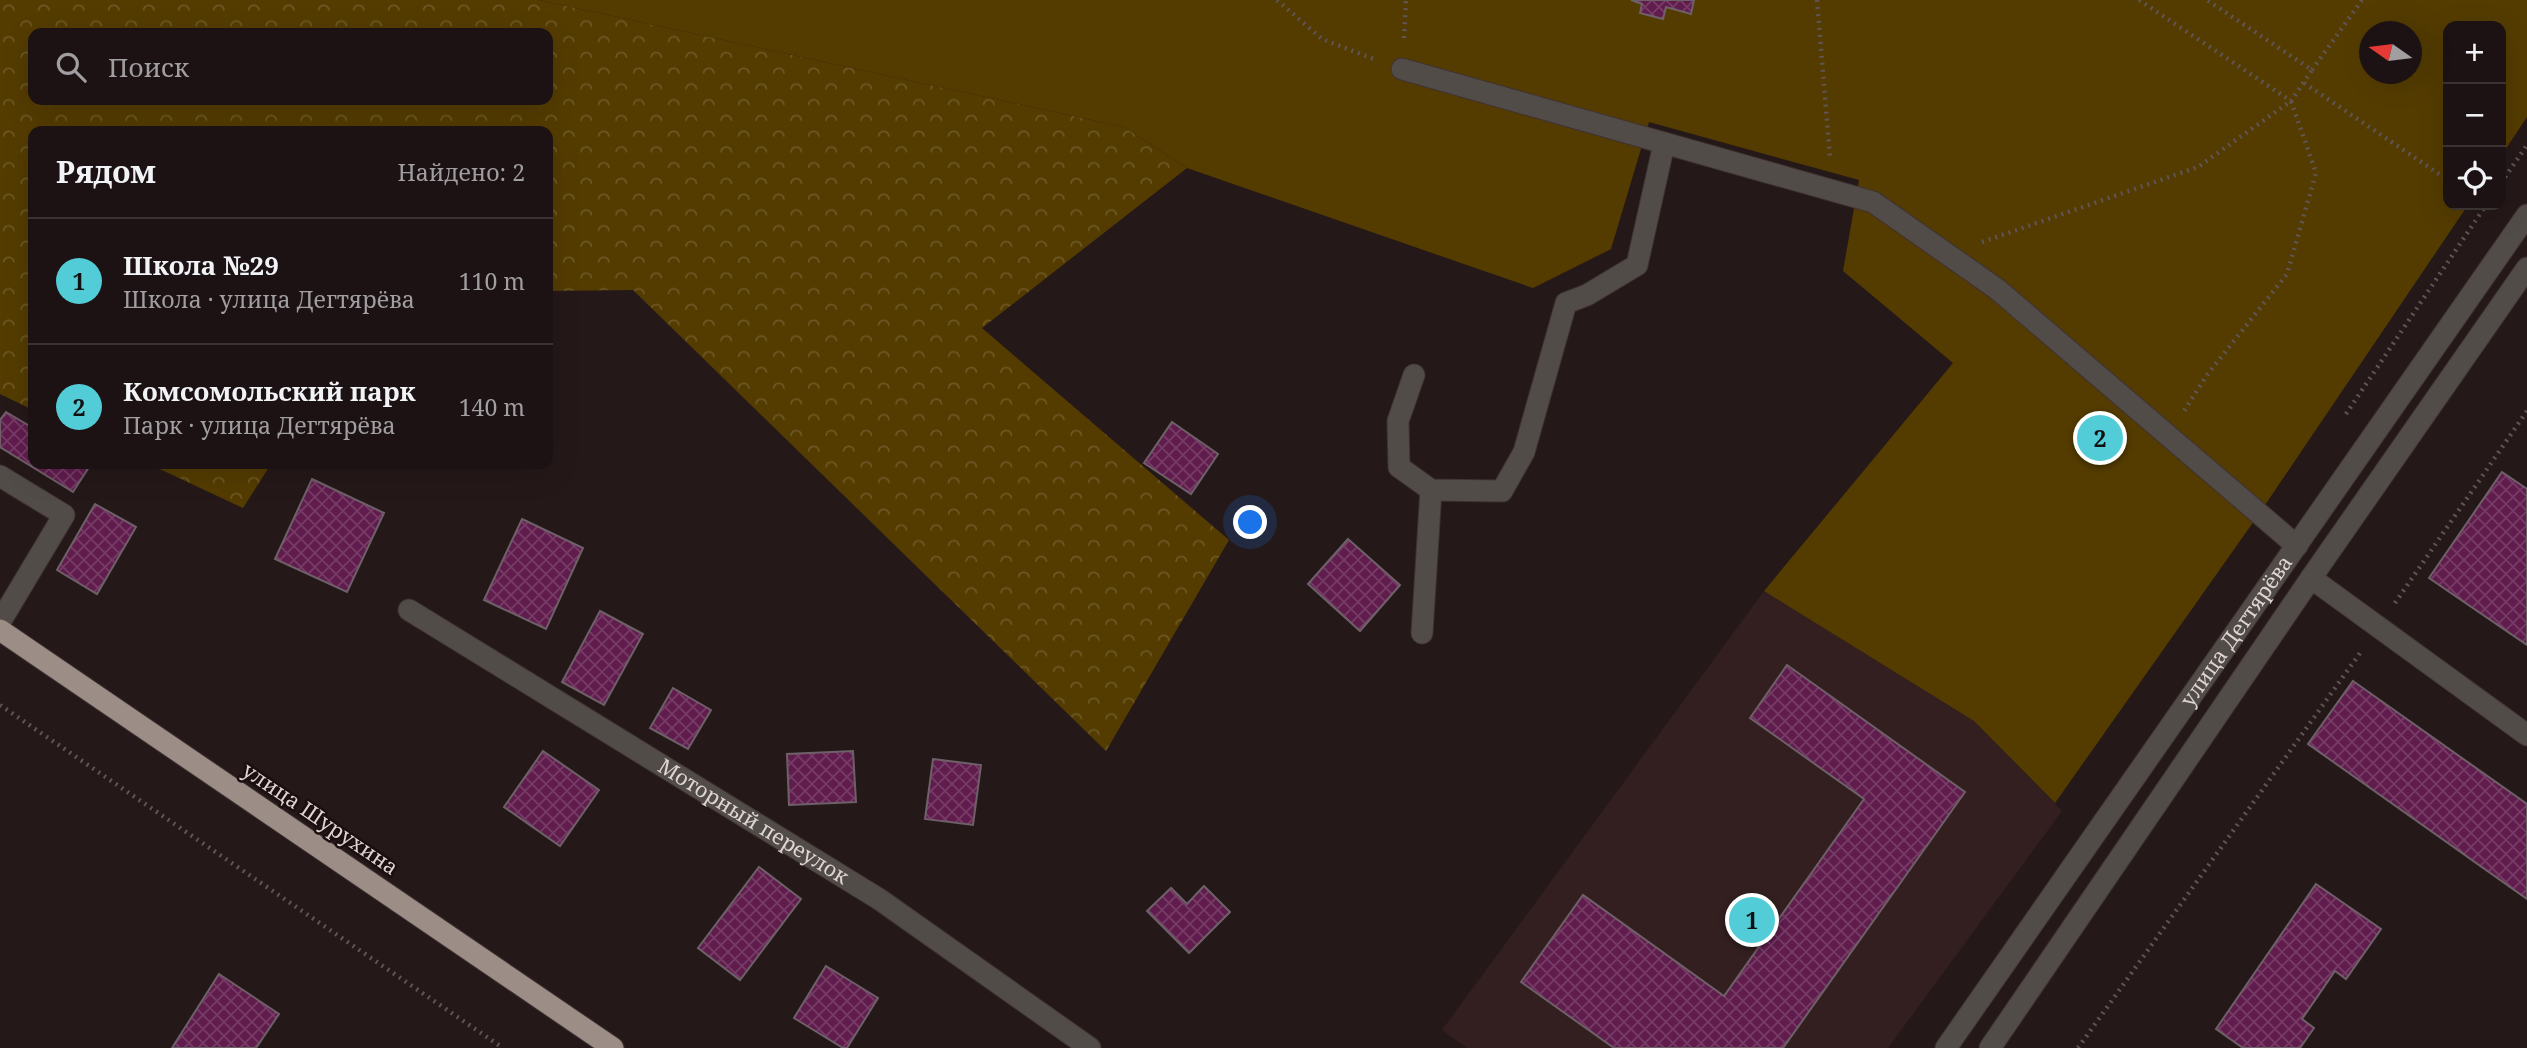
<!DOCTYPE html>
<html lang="ru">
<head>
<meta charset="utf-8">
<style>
	body { margin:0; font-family:"Noto Serif",serif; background:#251b1c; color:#f1f3f6 }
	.controls { position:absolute; right:21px; top:21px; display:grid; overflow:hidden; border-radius:14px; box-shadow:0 7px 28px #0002 }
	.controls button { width:63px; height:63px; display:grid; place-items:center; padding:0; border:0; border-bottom:2px solid #3a3233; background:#1c1213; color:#f1f3f6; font:35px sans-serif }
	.compass { position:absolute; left:2359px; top:21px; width:63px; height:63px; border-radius:50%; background:#1c1213; box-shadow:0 7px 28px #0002; rotate:284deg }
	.you { position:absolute; left:1251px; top:523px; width:24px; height:24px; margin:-18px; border:5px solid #fff; border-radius:50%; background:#1a73e8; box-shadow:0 0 0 10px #1a73e833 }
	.badge { display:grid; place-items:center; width:46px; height:46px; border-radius:50%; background:#52ccd6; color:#111; font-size:23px; font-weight:700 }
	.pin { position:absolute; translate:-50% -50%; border:4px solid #fff; box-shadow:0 2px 7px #0006 }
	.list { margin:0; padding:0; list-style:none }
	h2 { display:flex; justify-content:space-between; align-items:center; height:91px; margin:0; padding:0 28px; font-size:30px }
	h2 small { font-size:23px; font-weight:400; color:#a09ea0 }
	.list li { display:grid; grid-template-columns:46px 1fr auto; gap:21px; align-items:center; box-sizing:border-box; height:126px; padding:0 28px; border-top:2px solid #3a3233 }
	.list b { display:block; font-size:26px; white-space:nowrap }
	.list p { margin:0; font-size:23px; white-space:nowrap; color:#a09ea0 }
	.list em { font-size:23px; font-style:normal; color:#a09ea0 }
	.icon { flex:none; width:38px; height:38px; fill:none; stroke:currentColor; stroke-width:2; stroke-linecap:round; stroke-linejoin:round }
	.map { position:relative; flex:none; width:2527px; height:1048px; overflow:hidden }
	.search { position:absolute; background:#1c1213; box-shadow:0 7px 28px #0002; left:28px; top:28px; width:525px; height:77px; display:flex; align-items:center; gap:18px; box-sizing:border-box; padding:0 24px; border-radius:14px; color:#a09ea0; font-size:26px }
	.panel { position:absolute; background:#1c1213; box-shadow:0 7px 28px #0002; left:28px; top:126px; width:525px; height:343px; border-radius:14px }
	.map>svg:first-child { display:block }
</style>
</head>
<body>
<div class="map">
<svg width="2527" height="1048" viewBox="0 0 2527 1048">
	<defs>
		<pattern id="forest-crowns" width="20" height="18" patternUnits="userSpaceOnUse" patternTransform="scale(1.75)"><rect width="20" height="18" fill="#543c01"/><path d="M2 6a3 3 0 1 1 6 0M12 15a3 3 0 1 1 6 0" fill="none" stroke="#6c5725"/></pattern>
		<pattern id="building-cross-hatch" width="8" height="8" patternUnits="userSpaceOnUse" patternTransform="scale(1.75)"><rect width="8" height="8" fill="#601c4d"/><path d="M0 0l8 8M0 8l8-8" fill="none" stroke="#763c66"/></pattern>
	</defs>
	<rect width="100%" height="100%" fill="#251819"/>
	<polygon fill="#331f20" points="1764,591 1974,721 2062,811 1888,1048 1467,1048 1442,1030"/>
	<g fill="url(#forest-crowns)" fill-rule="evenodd">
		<path d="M0 0H539L1124 127 1187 168 982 328 1229 540 1106 751 633 290 548 291V131H33V410L0 394ZM33 33H548V100H33Z"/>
		<polygon points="149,464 271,464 243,508"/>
	</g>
	<path fill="#543c01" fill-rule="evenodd" d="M539 0H2527V117L2501 156V26H2448V205H2468L2259 514 2055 803 1974 721 1764 591 1953 363 1843 271 1859 180 1649 122 1611 249 1533 288 1187 168 1124 127ZM2370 32H2412V74H2370Z"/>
	<g fill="url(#building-cross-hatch)" stroke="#6e6068" stroke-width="2">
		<polygon points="1631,0 1694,0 1691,14 1666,7 1663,19 1640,13 1642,4"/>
		<polygon points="6,412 33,428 33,464 91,464 73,492 0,447 0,420"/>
		<polygon points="1172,422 1218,454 1191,494 1144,463"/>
		<polygon points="2502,472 2527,489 2527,645 2429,578"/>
		<polygon points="312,479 384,513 347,592 275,559"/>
		<polygon points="95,504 136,527 97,594 57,570"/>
		<polygon points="522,519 583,548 546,629 484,600"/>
		<polygon points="1348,539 1400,585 1360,631 1308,584"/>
		<polygon points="600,611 643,634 604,705 562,682"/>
		<polygon points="1787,665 1965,792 1783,1048 1614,1048 1521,982 1583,895 1724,996 1864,799 1750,718"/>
		<polygon points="2353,681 2527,804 2527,899 2308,744"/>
		<polygon points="673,688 711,710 688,749 650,728"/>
		<polygon points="543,751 599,790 560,846 504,807"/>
		<polygon points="853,751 856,802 789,805 787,754"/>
		<polygon points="933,759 981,765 973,825 925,819"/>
		<polygon points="759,867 801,899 740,980 698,948"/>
		<polygon points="2316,884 2381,929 2346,979 2335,971 2302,1019 2314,1028 2300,1048 2243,1048 2216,1029"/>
		<polygon points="1204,886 1230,912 1189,953 1147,911 1171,888 1187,904"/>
		<polygon points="826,966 878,998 847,1048 843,1048 794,1018"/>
		<polygon points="219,974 279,1014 256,1048 172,1048"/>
	</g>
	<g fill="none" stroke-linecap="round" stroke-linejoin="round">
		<g stroke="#3f3233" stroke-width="23">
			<g id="minor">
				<polyline points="1402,69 1873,202 1997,289 2297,546"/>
				<polyline points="1414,375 1398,421 1399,467 1431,490 1502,491 1524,452 1566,303 1587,295 1637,265 1664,144"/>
				<polyline points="0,476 64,515 0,622"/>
				<polyline points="2311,578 2527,735"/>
				<path id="s1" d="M409 610 879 899 1090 1048"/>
				<polyline points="1422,633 1431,490"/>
				<path id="s2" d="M1946 1048 2527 215"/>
				<polyline points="1990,1048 2311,578 2527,268"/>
			</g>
		</g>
		<g stroke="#3f3233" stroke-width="23">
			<polyline id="highway" points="0,630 613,1048"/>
		</g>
		<g stroke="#605455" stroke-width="4.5" stroke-dasharray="2 5" stroke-linecap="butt">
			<polyline points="1277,0 1322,39 1374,59"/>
			<polyline points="1817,0 1830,158"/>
			<polyline points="2139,0 2291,101 2312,70 2207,0"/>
			<polyline points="1404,38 1406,0"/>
			<polyline points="2312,70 2362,0"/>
			<polyline points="2304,83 2448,180"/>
			<polyline points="2501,183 2527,145"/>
			<polyline points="1982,242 2198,167 2291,101 2316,173 2287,274 2207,375 2184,411"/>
			<polyline points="2346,414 2486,205"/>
			<polyline points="2395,603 2527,411"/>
			<polyline points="0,705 503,1048"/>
			<polyline points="2078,1048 2360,653"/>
		</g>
		<use href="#minor" stroke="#524c48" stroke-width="21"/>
		<use href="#highway" stroke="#9c8d86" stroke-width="21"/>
	</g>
	<g text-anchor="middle" stroke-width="5" stroke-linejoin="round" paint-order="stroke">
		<g font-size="21" fill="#ded4d4" stroke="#1c0f10">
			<text dy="7" stroke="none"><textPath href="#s2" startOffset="508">улица Дегтярёва</textPath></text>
			<text transform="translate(320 819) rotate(34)" y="7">улица Шурухина</text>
			<text dy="7" stroke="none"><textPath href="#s1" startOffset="404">Моторный переулок</textPath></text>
		</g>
	</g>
</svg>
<div class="controls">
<button>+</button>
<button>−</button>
<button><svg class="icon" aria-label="locate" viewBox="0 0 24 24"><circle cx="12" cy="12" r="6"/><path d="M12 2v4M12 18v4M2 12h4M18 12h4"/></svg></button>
</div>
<svg class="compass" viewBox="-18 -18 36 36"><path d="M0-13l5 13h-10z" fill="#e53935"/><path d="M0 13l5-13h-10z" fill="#a09ea0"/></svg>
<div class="you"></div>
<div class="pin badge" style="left:1752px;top:920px">1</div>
<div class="pin badge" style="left:2100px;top:438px">2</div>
<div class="search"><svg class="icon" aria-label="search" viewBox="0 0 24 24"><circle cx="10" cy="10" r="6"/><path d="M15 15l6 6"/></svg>Поиск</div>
<section class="panel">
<h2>Рядом<small>Найдено: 2</small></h2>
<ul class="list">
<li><span class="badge">1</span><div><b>Школа №29</b><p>Школа · улица Дегтярёва</p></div><em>110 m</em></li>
<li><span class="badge">2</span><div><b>Комсомольский парк</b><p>Парк · улица Дегтярёва</p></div><em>140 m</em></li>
</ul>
</section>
</div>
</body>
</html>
